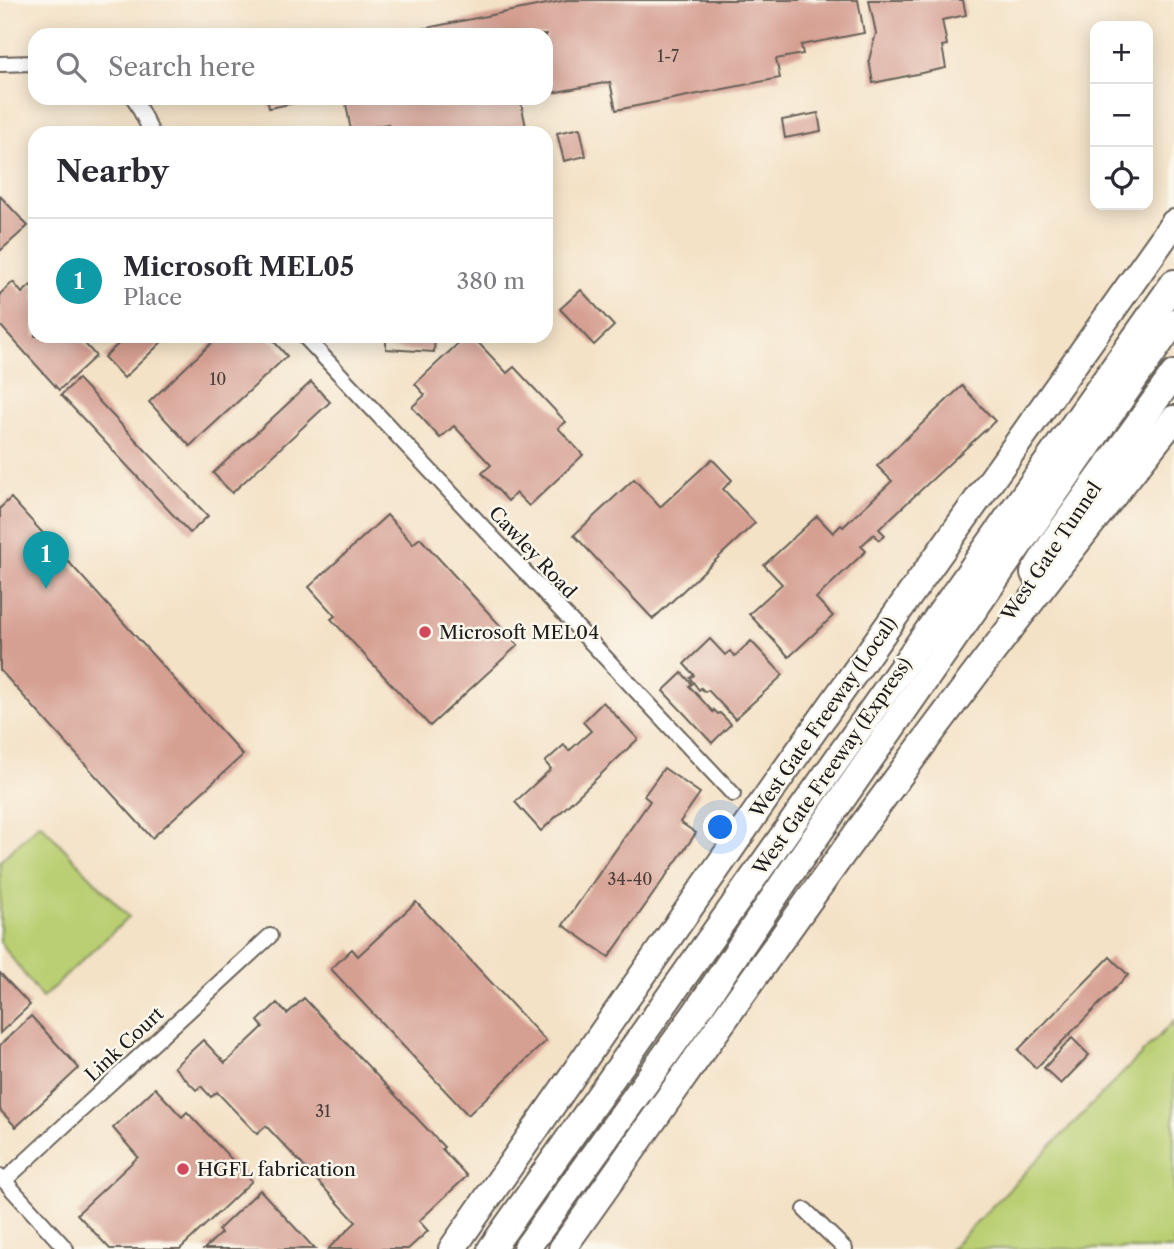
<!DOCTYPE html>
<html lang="en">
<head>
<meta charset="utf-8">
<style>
	body { margin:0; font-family:"Libre Caslon Text",serif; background:#f2f2f3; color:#2b2b33 }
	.controls { position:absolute; right:21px; top:21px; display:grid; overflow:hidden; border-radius:14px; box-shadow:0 4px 18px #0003 }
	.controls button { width:63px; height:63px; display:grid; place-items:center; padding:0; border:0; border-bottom:2px solid #e1e1e2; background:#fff; color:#2b2b33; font:35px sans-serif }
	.you { position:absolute; left:721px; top:828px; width:24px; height:24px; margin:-18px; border:5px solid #fff; border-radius:50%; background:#1a73e8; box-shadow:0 0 0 10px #1a73e833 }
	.badge { display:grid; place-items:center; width:46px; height:46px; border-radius:50%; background:#1a73e8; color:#fff; font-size:23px; font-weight:700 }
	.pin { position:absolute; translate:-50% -58px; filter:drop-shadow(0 2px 4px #0008) }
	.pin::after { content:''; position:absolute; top:37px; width:24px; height:21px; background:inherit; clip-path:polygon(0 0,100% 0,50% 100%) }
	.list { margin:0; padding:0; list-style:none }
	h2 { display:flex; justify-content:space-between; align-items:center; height:91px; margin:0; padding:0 28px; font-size:30px }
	h2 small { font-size:23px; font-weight:400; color:#7c7c81 }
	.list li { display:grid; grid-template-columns:46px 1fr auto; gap:21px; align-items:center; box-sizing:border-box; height:126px; padding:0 28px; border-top:2px solid #e1e1e2 }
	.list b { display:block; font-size:26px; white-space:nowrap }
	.list p { margin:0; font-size:23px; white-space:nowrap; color:#7c7c81 }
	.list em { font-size:23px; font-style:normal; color:#7c7c81 }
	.icon { flex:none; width:38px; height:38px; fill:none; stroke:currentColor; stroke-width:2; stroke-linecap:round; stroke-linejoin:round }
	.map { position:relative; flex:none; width:1174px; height:1249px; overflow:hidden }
	.search { position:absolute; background:#fff; box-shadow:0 4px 18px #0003; left:28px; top:28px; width:525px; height:77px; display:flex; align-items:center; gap:18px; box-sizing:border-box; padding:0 24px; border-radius:21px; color:#7c7c81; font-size:26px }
	.panel { position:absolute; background:#fff; box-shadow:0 4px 18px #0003; left:28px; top:126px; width:525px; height:217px; border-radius:21px }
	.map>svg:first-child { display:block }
</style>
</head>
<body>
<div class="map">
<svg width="1174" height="1249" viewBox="0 0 1174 1249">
	<rect width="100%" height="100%" fill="#fbf7ec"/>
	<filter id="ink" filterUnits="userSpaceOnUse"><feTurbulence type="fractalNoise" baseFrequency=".0143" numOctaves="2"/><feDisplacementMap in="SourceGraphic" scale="14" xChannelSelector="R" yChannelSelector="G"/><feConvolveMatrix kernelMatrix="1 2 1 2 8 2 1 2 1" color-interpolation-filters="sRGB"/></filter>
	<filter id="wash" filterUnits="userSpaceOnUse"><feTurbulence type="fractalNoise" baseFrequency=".00686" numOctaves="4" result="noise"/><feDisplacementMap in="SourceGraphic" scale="28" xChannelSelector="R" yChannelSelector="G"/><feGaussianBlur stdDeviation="1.57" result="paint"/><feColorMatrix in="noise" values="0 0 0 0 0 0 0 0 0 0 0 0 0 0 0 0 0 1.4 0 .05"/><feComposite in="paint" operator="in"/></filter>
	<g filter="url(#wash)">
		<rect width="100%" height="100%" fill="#f4e2c7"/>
		<g fill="#bacf73" stroke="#6b7648" stroke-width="2">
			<polygon points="40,823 129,917 42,998 0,942 0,861"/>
			<polygon points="1174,1021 1174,1249 950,1249"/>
		</g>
		<g id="blocks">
			<g fill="#d59f92">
				<polygon points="567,0 858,0 864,33 801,45 803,54 776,59 780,78 616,110 610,82 546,94 546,35 391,35"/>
				<polygon points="869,0 963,0 966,15 942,20 947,45 942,46 946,68 873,83 869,60 876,33"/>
				<polygon points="267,98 316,98 316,99 269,108"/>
				<polygon points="345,98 520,98 526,127 508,130 508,133 390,133 388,124 351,131"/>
				<polygon points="818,113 821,131 785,138 782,120"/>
				<polygon points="580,128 586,156 564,161 557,133"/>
				<polygon points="0,196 28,226 0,251"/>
				<polygon points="13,282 22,293 31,285 35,289 35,336 78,336 96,356 59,390 0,325 0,294"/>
				<polygon points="581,290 614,326 594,345 560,309"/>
				<polygon points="127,336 168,336 124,378 104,357"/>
				<polygon points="219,336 269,336 287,356 190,446 149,402"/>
				<polygon points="386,336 435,336 434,352 386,349"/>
				<polygon points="466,336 472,336 507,373 514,367 566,422 558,428 583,455 529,506 516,493 508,501 482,473 491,465 454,426 440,438 412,407 425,395 415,384"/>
				<polygon points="78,379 208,516 190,533 61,395"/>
				<polygon points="311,382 330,402 232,493 213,473"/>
				<polygon points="962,386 995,421 879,529 885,535 879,540 874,534 861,546 866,551 816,598 833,616 789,657 749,614 782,584 764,565 817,516 833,533 841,525 843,527 892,481 877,466"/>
				<polygon points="712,459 732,480 723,489 755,523 653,619 574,535 634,479 660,507"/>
				<polygon points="11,498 243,755 152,838 0,670 0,508"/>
				<polygon points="387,515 413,544 420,538 518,645 430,726 331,619 335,616 309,587"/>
				<polygon points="710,639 725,655 730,651 735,656 751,641 783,675 735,719 708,690 705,692 701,688 699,690 690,678 694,675 684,664"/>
				<polygon points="682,673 692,684 689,686 713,712 714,710 718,714 720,713 731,724 712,743 663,691"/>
				<polygon points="603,702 638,739 541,831 515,802 551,769 545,762 564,745 569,751 591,731 583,722"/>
				<polygon points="664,768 700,793 680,822 696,833 609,957 563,925 650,801 644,796"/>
				<polygon points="416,902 546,1041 468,1115 331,969 352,949 358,956"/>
				<polygon points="1110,957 1128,975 1036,1068 1018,1050"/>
				<polygon points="0,973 30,1005 0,1033"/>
				<polygon points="304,998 444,1147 442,1149 467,1176 419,1221 428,1231 408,1249 328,1249 356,1222 266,1126 257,1134 217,1092 211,1097 201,1086 196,1090 174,1067 203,1040 225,1063 263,1027 258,1021 277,1003 287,1014"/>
				<polygon points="31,1016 79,1068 16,1127 0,1110 0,1045"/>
				<polygon points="1072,1038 1089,1055 1061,1084 1044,1068"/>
				<polygon points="155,1088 182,1117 187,1112 252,1181 180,1249 110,1249 77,1214 138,1157 113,1128"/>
				<polygon points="260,1190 315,1249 204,1249 221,1233 218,1230"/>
			</g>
		</g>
	</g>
	<g filter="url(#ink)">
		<use href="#blocks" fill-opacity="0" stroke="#686158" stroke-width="2"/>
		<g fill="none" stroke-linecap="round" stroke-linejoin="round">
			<g stroke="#686158" stroke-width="18">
				<g id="minor">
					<polyline points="0,64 35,63"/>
					<polyline points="134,98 152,133"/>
					<polyline points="304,336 733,794"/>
					<polyline points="0,1176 66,1249"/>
					<polyline points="4,1181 270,936"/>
					<polyline points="805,1210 845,1249"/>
				</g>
			</g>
			<g stroke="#686158" stroke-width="30">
				<g id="motorway">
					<polyline points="1034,573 1056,538 1174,374"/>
					<polyline points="452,1249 777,782 1174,223"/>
					<polyline points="491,1249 1174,283"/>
					<polyline points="526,1249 697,1011 785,881 1174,322"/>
					<path d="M562 1249C649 1127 734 1004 822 882 934 725 1053 571 1174 419"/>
				</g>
			</g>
			<use href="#minor" stroke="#fff" stroke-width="14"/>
			<use href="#motorway" stroke="#fff" stroke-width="26"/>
		</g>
	</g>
	<g fill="#d1495b" stroke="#fbf7ec" stroke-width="2.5">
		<circle cx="425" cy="632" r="7"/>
		<circle cx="183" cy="1169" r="7"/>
	</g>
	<g text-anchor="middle" stroke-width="5" stroke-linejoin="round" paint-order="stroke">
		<g font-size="16" fill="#4a3d3a">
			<text x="668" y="62">1-7</text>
			<text x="218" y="385">10</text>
			<text x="630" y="885">34-40</text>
			<text x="323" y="1117">31</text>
		</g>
		<g font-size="19" fill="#1c1c1c" stroke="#fbf7ec">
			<text transform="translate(1051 551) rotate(-56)" y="7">West Gate Tunnel</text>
			<text transform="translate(533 552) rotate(47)" y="7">Cawley Road</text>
			<text transform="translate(823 717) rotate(-55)" y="7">West Gate Freeway (Local)</text>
			<text transform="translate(832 766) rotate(-55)" y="7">West Gate Freeway (Express)</text>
			<text transform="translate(124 1044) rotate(-43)" y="7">Link Court</text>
		</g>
		<g font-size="19" fill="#1c1c1c" stroke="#fbf7ec" text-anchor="start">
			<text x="439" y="639">Microsoft MEL04</text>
			<text x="197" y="1176">HGFL fabrication</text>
		</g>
	</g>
</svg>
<div class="controls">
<button>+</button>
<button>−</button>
<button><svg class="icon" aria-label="locate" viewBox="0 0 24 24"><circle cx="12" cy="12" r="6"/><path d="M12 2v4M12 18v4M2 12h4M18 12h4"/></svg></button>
</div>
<div class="you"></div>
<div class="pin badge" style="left:46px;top:589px;background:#0f9aa8">1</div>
<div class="search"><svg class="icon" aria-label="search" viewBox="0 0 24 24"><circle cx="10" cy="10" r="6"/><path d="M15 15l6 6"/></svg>Search here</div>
<section class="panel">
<h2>Nearby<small></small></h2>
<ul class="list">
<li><span class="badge" style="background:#0f9aa8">1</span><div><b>Microsoft MEL05</b><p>Place</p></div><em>380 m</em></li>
</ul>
</section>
</div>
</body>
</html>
